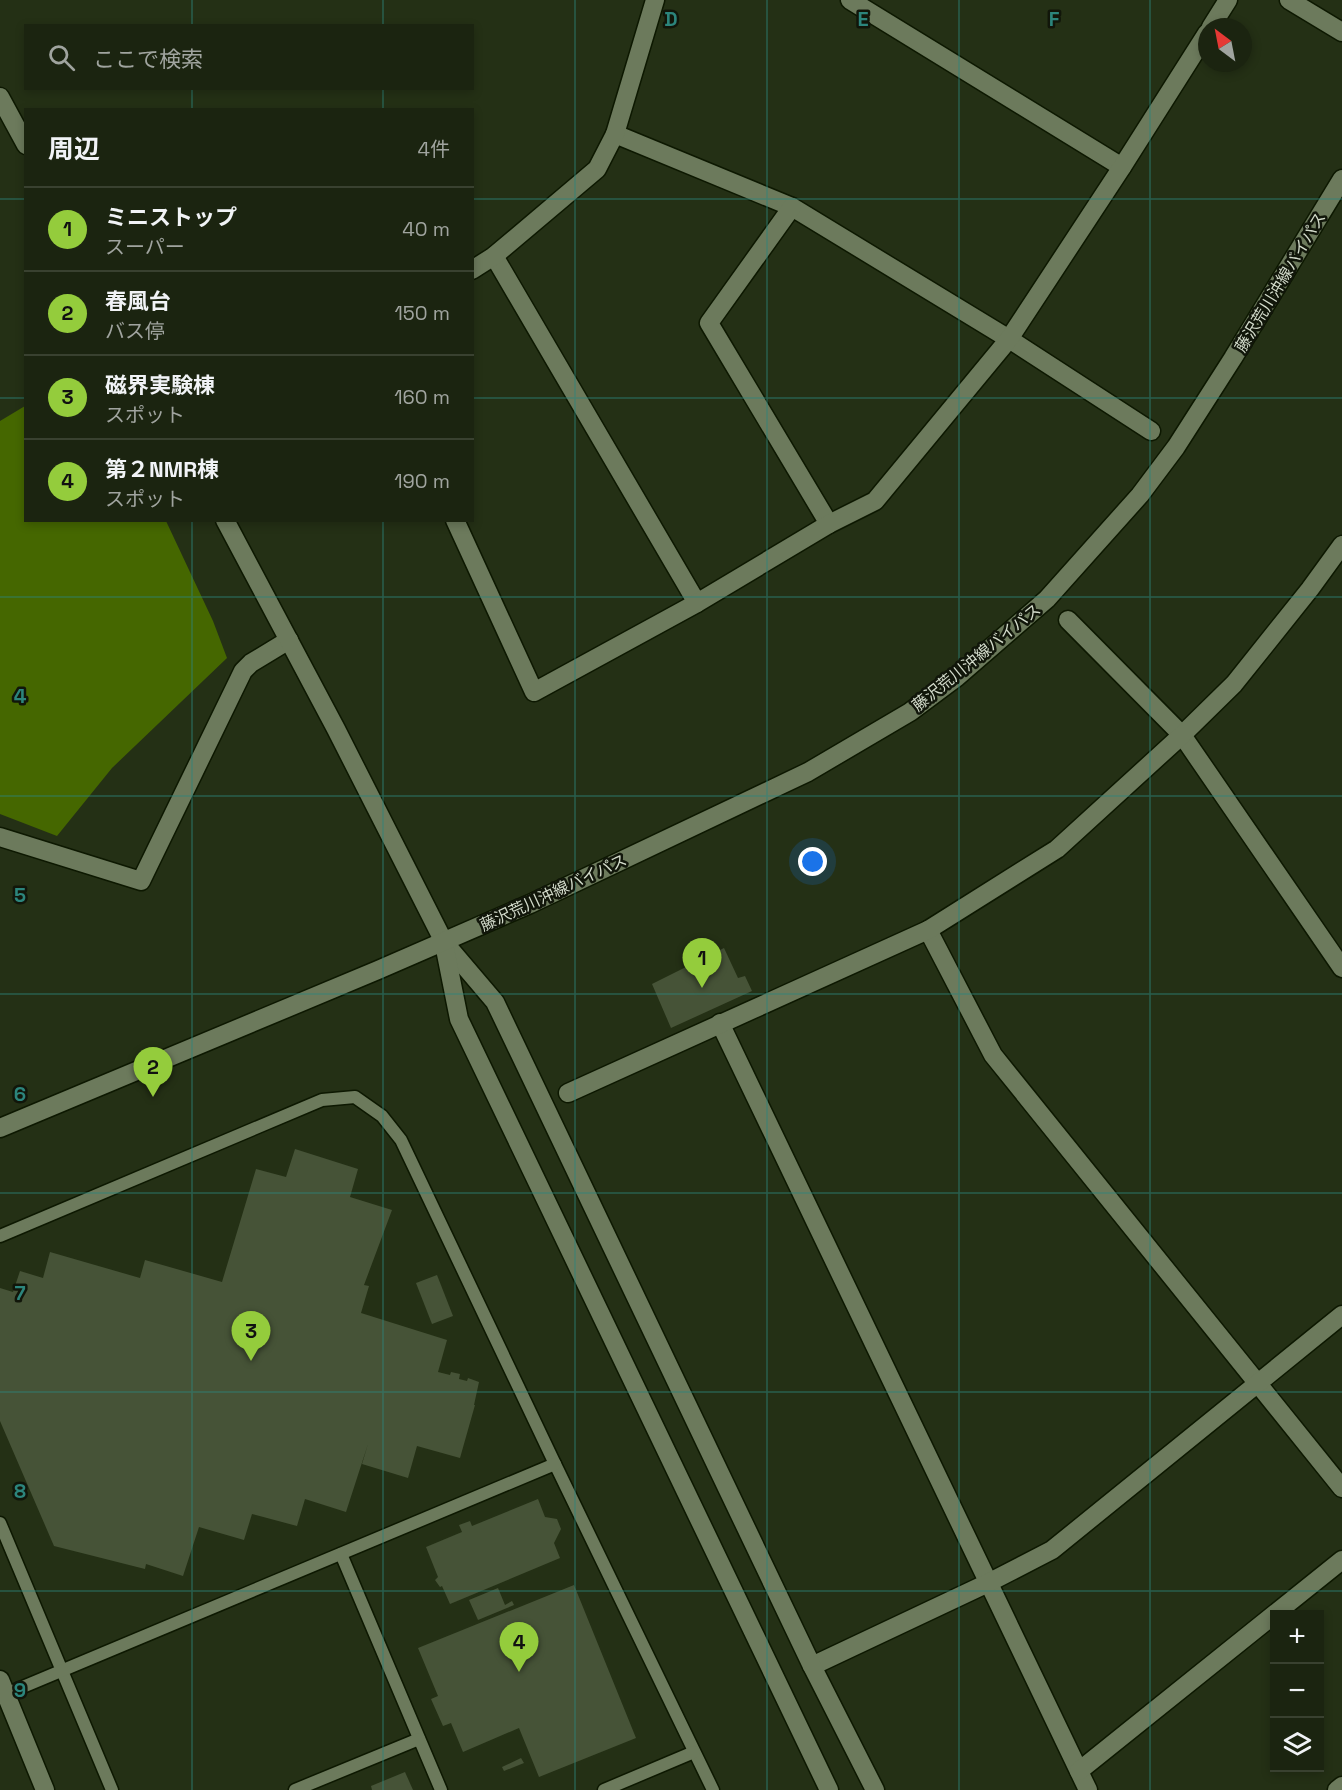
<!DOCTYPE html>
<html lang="ja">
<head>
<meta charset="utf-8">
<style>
	body { margin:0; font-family:"Space Grotesk","Noto Sans JP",sans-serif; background:#242c19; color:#f1f3f6 }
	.controls { position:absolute; right:18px; bottom:18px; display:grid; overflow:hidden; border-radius:0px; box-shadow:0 3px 9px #0003 }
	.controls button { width:54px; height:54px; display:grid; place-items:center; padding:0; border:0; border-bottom:2px solid #394130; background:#1b2410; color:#f1f3f6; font:30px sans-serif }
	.compass { position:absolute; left:1198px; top:18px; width:54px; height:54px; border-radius:50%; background:#1b2410; box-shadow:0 3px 9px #0003; rotate:328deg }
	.you { position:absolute; left:813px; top:862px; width:21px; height:21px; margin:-15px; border:4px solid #fff; border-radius:50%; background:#1a73e8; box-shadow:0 0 0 9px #1a73e833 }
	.badge { display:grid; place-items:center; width:39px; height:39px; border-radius:50%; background:#94cc3c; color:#111; font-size:20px; font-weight:700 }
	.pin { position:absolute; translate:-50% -50px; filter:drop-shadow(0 2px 3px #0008) }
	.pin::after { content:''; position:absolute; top:32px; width:21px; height:18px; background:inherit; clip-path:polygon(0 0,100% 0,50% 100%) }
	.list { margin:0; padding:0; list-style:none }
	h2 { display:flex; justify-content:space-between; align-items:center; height:78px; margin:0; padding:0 24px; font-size:26px }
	h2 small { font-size:20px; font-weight:400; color:#a0a49f }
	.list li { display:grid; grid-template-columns:39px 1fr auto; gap:18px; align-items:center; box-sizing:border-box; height:84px; padding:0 24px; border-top:2px solid #394130 }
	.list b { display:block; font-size:22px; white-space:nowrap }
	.list p { margin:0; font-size:20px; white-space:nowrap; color:#a0a49f }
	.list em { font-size:20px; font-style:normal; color:#a0a49f }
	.icon { flex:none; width:33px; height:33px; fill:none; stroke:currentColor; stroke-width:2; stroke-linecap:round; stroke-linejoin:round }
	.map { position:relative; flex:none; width:1342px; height:1790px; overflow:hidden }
	.search { position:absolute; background:#1b2410; box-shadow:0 3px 9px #0003; left:24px; top:24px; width:450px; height:66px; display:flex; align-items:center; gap:15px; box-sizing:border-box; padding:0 21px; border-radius:0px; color:#a0a49f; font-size:22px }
	.panel { position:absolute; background:#1b2410; box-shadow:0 3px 9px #0003; left:24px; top:108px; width:450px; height:414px; border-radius:0px }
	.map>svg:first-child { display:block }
</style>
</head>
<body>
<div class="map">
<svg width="1342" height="1790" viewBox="0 0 1342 1790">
	<rect width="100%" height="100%" fill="#243015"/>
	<polygon fill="#456700" points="25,406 26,520 166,521 213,621 227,658 112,768 57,836 0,814 0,421"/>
	<g fill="#465337">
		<polygon points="724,948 738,978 745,976 752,991 671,1028 652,984"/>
		<polygon points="295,1149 358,1169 350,1197 392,1210 364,1285 369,1286 361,1313 447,1340 438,1372 450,1375 451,1372 460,1374 459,1379 467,1381 468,1378 479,1382 474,1405 475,1405 460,1458 417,1446 408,1478 362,1464 368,1444 346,1512 305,1499 297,1526 252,1514 244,1540 199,1527 183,1576 146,1564 145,1569 54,1546 0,1421 0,1288 13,1292 20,1271 43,1278 50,1252 140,1278 145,1260 222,1282 256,1169 286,1177"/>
		<polygon points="437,1275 453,1316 432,1324 416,1283"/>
		<polygon points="538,1499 545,1517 557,1519 561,1529 554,1543 560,1558 450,1604 442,1586 440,1587 435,1580 438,1577 426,1547 462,1532 459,1525 470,1521 472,1526"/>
		<polygon points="574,1585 636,1738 539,1777 519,1728 463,1752 451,1723 443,1726 431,1699 438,1696 418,1648"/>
		<polygon points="498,1588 505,1605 512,1601 514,1605 478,1620 469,1600"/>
		<polygon points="521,1758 524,1763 504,1771 502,1767"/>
		<polygon points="405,1772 413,1790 372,1790 371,1786"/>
	</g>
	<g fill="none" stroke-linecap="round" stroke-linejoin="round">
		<g stroke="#0d1801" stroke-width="15">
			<g id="lane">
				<polyline points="0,1236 322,1100 355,1097 382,1116 401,1140 555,1464 713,1790"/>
				<polyline points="0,1523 112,1790"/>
				<polyline points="341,1554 441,1790"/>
				<polyline points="6,1694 555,1464"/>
				<polyline points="295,1790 419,1739"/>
				<polyline points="604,1790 694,1752"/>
			</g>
		</g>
		<g stroke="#0d1801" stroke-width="21">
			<g id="street">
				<polyline points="850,0 1122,167"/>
				<polyline points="1211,27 1228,0"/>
				<polyline points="615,134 792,207 1009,339 1151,431"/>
				<polyline points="792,207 709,323 829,524"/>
				<polyline points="494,256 697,603"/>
				<polyline points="472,270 494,256 597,169 615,134 655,0"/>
				<polyline points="455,520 534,692 697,603 829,524 875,501 1009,339 1122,167 1207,33"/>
				<polyline points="1068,620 1182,735 1342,968"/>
				<polyline points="0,837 141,881 243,671 251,663 289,640"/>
				<polyline points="928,930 993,1055 1342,1488"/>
				<polyline points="720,1023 1088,1790"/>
				<polyline points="568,1093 928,930 1057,849 1182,735 1234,684 1310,589 1342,545"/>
				<polyline points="812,1666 988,1583 1052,1550 1342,1315"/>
				<polyline points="1079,1771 1342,1560"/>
				<polyline points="1337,1790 1342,1786"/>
			</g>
		</g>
		<g stroke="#0d1801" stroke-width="21">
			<g id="secondary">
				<polyline points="1289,0 1342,32"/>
				<polyline points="0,97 26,145"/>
				<polyline points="225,520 336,729 444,942 495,1002 812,1666 875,1790"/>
				<polyline points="444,944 459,1019 829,1790"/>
				<polyline points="0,1128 378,970 530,904 808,772 910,712 957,677 1047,599 1140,495 1176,447 1233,358 1342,179"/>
				<polyline points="0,1680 45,1790"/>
			</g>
		</g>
		<use href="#lane" stroke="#6c7a5c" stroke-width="12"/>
		<use href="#street" stroke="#6c7a5c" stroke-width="18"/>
		<use href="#secondary" stroke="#6c7a5c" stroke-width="18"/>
	</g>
	<path fill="none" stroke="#2c857c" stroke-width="1.5" stroke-opacity="0.55" d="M192 0V26M383 0V26M575 0V1790M767 0V1790M959 0V1790M1150 0V1790M192 88V110M383 88V110M0 199H26M472 199H1342M0 398H26M472 398H1342M192 520V1790M383 520V1790M0 597H1342M0 796H1342M0 994H1342M0 1193H1342M0 1392H1342M0 1591H1342"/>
	<g text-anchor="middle" stroke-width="5" stroke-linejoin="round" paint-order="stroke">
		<g font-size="16" fill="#d3dbcb" stroke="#11160a">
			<text transform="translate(1280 282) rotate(-59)" y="6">藤沢荒川沖線バイパス</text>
			<text transform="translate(976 657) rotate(-39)" y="6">藤沢荒川沖線バイパス</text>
			<text transform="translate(553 892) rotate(-25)" y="6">藤沢荒川沖線バイパス</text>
		</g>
	</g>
	<g font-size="20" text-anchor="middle" font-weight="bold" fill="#2c857c" stroke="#11160a" stroke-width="5" stroke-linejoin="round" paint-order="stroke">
		<text x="671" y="26">D</text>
		<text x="863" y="26">E</text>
		<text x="1054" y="26">F</text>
		<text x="20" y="703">4</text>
		<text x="20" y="902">5</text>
		<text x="20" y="1101">6</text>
		<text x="20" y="1300">7</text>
		<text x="20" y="1498">8</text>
		<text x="20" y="1697">9</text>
	</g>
</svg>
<div class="controls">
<button>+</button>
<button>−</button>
<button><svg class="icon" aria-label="layers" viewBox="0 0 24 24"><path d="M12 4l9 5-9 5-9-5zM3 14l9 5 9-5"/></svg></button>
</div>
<svg class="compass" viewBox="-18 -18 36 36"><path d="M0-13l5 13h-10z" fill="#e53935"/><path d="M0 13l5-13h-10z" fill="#a0a49f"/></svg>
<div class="you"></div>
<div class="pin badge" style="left:702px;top:988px">1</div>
<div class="pin badge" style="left:153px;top:1097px">2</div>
<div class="pin badge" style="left:251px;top:1361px">3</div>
<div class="pin badge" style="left:519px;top:1672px">4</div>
<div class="search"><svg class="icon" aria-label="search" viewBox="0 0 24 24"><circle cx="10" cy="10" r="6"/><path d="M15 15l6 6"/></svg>ここで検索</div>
<section class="panel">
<h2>周辺<small>4件</small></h2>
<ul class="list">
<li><span class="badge">1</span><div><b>ミニストップ</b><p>スーパー</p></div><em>40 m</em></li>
<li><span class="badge">2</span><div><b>春風台</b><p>バス停</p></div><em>150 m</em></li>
<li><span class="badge">3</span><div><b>磁界実験棟</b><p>スポット</p></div><em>160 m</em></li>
<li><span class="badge">4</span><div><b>第２NMR棟</b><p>スポット</p></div><em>190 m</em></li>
</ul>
</section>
</div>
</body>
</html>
